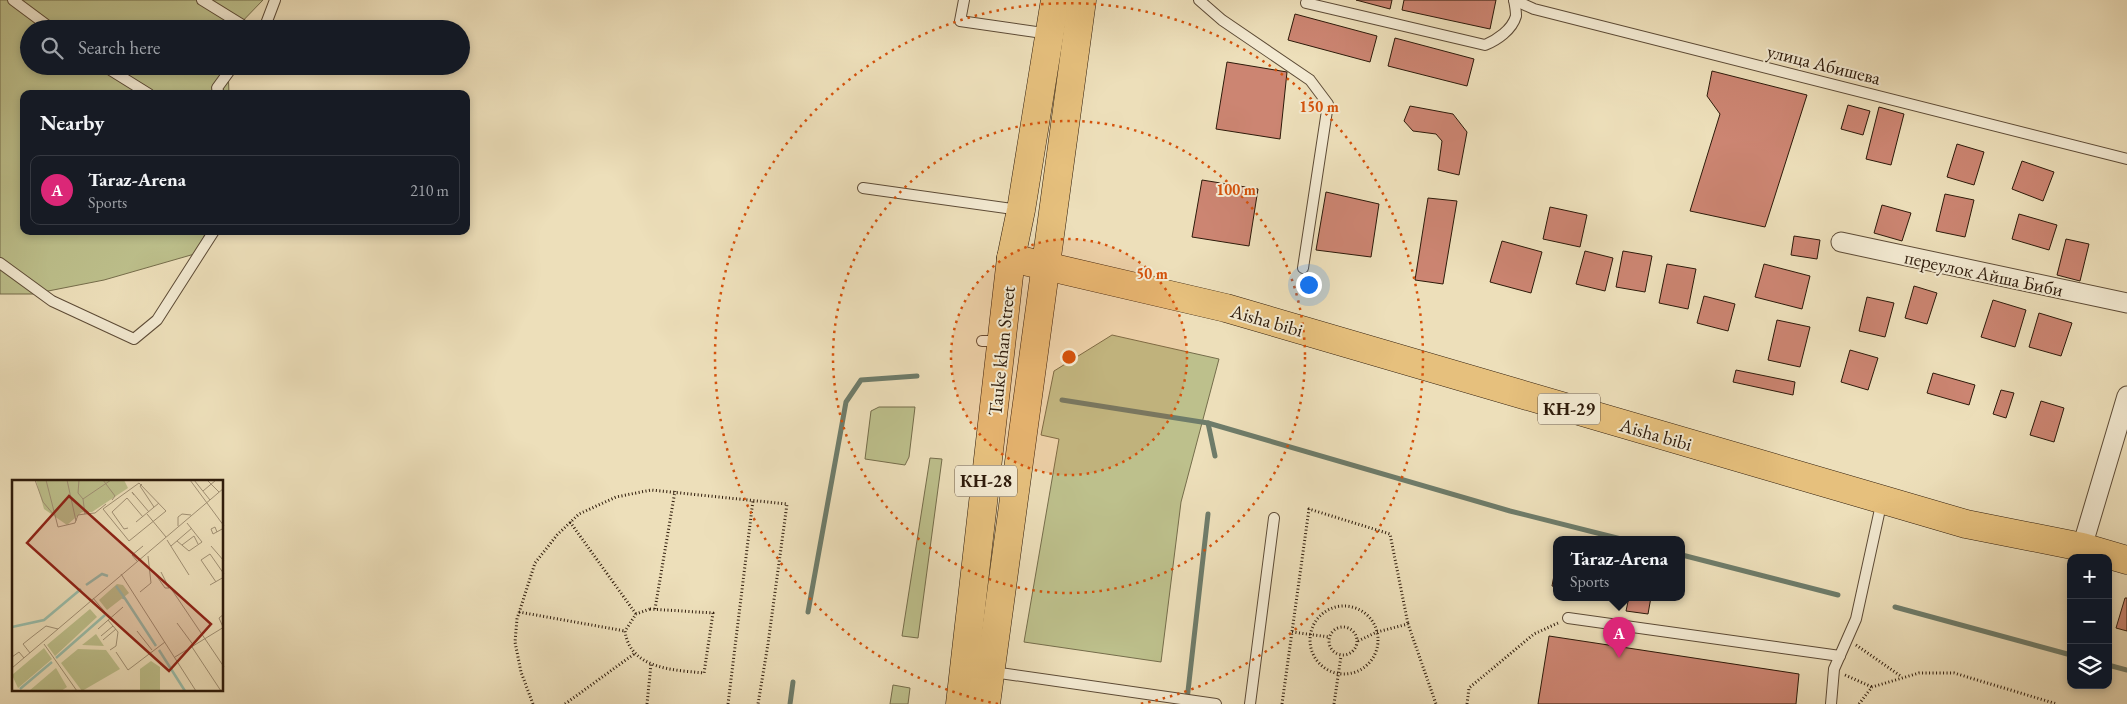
<!DOCTYPE html>
<html lang="en">
<head>
<meta charset="utf-8">
<style>
	body { margin:0; font-family:"EB Garamond",serif; background:#20242c; color:#f1f3f6 }
	.controls { position:absolute; right:15px; bottom:15px; display:grid; overflow:hidden; border-radius:10px; box-shadow:0 2px 8px #0003 }
	.controls button { width:45px; height:45px; display:grid; place-items:center; padding:0; border:0; border-bottom:1px solid #363941; background:#171b24; color:#f1f3f6; font:25px sans-serif }
	.you { position:absolute; left:1308px; top:284px; width:18px; height:18px; margin:-12px; border:4px solid #fff; border-radius:50%; background:#1a73e8; box-shadow:0 0 0 8px #1a73e833 }
	.badge { display:grid; place-items:center; width:32px; height:32px; border-radius:50%; background:#db2777; color:#fff; font-size:16px; font-weight:700 }
	.pin { position:absolute; translate:-50% -41px; filter:drop-shadow(0 1px 2px #0008) }
	.pin::after { content:''; position:absolute; top:26px; width:18px; height:15px; background:inherit; clip-path:polygon(0 0,100% 0,50% 100%) }
	.popup { position:absolute; left:1553px; top:536px; width:132px; height:65px; box-sizing:border-box; display:grid; place-content:center; border-radius:10px; background:#171b24; filter:drop-shadow(0 1px 4px #0005); font-size:16px; white-space:nowrap; color:#9ea1a6 }
	.popup b { font-size:19px; color:#f1f3f6 }
	.popup::after { content:''; position:absolute; left:50%; top:100%; margin-left:-10px; border:10px solid transparent; border-top-color:#171b24 }
	.list { margin:0; padding:0; list-style:none }
	h2 { display:flex; justify-content:space-between; align-items:center; height:65px; margin:0; padding:0 20px; font-size:21px }
	h2 small { font-size:16px; font-weight:400; color:#9ea1a6 }
	.list li { display:grid; grid-template-columns:32px 1fr auto; gap:15px; align-items:center; box-sizing:border-box; height:70px; margin:0 10px 10px; padding:0 10px; border:1px solid #363941; border-radius:10px }
	.list b { display:block; font-size:19px; white-space:nowrap }
	.list p { margin:0; font-size:16px; white-space:nowrap; color:#9ea1a6 }
	.list em { font-size:16px; font-style:normal; color:#9ea1a6 }
	.icon { flex:none; width:28px; height:28px; fill:none; stroke:currentColor; stroke-width:2; stroke-linecap:round; stroke-linejoin:round }
	.map { position:relative; flex:none; width:2127px; height:704px; overflow:hidden }
	.search { position:absolute; background:#171b24; box-shadow:0 2px 8px #0003; left:20px; top:20px; width:450px; height:55px; display:flex; align-items:center; gap:12px; box-sizing:border-box; padding:0 18px; border-radius:28px; color:#9ea1a6; font-size:19px }
	.panel { position:absolute; background:#171b24; box-shadow:0 2px 8px #0003; left:20px; top:90px; width:450px; height:145px; border-radius:10px }
	.map>svg:first-child { display:block }
</style>
</head>
<body>
<div class="map">
<svg width="2127" height="704" viewBox="0 0 2127 704">
	<rect width="100%" height="100%" fill="#eddfba"/>
	<filter id="stains"><feTurbulence type="fractalNoise" baseFrequency=".004" numOctaves="4"/><feColorMatrix values="0 0 0 0 .2 0 0 0 0 .09 0 0 0 0 .02 0 0 0 .5 -.17"/></filter>
	<radialGradient id="worn" r=".72"><stop offset=".6" stop-color="#630" stop-opacity="0"/><stop offset="1" stop-color="#630" stop-opacity=".3"/></radialGradient>
	<g fill="#bdc08c" stroke="#756d4b">
		<polygon points="0,0 263,0 235,29 29,29 29,66 228,66 229,94 24,94 24,231 206,231 198,253 104,280 33,294 0,294"/>
		<polygon points="1112,335 1219,359 1181,502 1161,662 1024,642 1059,439 1041,435 1054,371"/>
		<polygon points="879,407 915,407 909,457 905,465 865,459 871,411"/>
		<polygon points="930,458 942,459 918,638 902,636"/>
		<polygon points="893,685 910,688 908,704 890,704"/>
	</g>
	<g fill="none" stroke-linecap="round" stroke-linejoin="round">
		<g stroke="#6e7c6a" stroke-width="5">
			<polyline points="1062,400 1208,423 1215,456"/>
			<polyline points="1208,423 1510,511 1621,539"/>
			<polyline points="1682,555 1838,595"/>
			<polyline points="1895,607 2071,655"/>
			<polyline points="808,612 846,402 861,380 917,376"/>
			<polyline points="2108,665 2127,670"/>
			<polyline points="1187,700 1208,514"/>
			<polyline points="790,704 793,682"/>
		</g>
	</g>
	<g fill="#cc8572" stroke="#2d1a0a">
		<polygon points="1356,0 1392,0 1390,9"/>
		<polygon points="1404,0 1496,0 1490,29 1402,10"/>
		<polygon points="1295,14 1377,36 1370,62 1288,40"/>
		<polygon points="1395,38 1474,59 1467,86 1388,66"/>
		<polygon points="1227,62 1287,72 1280,139 1216,129"/>
		<polygon points="1712,71 1807,95 1765,227 1690,211 1720,114 1707,96"/>
		<polygon points="1848,105 1870,111 1863,135 1841,129"/>
		<polygon points="1410,106 1453,114 1467,132 1459,175 1438,170 1442,141 1436,134 1413,131 1404,121"/>
		<polygon points="1879,107 1904,114 1891,165 1866,159"/>
		<polygon points="1957,144 1984,152 1974,185 1947,177"/>
		<polygon points="2022,161 2054,172 2043,201 2012,189"/>
		<polygon points="1202,180 1258,189 1249,246 1192,237"/>
		<polygon points="1326,192 1379,204 1371,257 1316,250"/>
		<polygon points="1945,194 1974,200 1965,237 1936,231"/>
		<polygon points="1428,198 1457,201 1443,284 1415,280"/>
		<polygon points="1882,205 1911,213 1902,241 1874,233"/>
		<polygon points="1550,207 1587,215 1580,247 1543,239"/>
		<polygon points="2019,214 2057,225 2049,250 2012,239"/>
		<polygon points="1794,236 1820,240 1817,259 1791,255"/>
		<polygon points="2066,239 2089,244 2080,281 2057,275"/>
		<polygon points="1502,241 1542,252 1531,293 1490,282"/>
		<polygon points="1585,251 1613,258 1605,291 1576,284"/>
		<polygon points="1623,251 1652,256 1645,292 1616,287"/>
		<polygon points="1667,264 1696,269 1688,309 1659,303"/>
		<polygon points="1764,264 1810,276 1802,309 1755,297"/>
		<polygon points="1914,286 1937,293 1927,324 1905,318"/>
		<polygon points="1704,296 1735,304 1728,331 1697,323"/>
		<polygon points="1867,297 1894,303 1885,337 1859,331"/>
		<polygon points="1993,300 2026,310 2015,347 1981,337"/>
		<polygon points="2039,313 2072,323 2061,356 2029,347"/>
		<polygon points="1777,320 1810,327 1800,367 1768,360"/>
		<polygon points="1850,350 1878,358 1868,390 1841,382"/>
		<polygon points="1736,370 1795,382 1793,395 1733,382"/>
		<polygon points="1933,373 1975,385 1969,405 1927,393"/>
		<polygon points="2001,390 2014,393 2006,418 1993,414"/>
		<polygon points="2041,401 2064,408 2054,442 2030,435"/>
		<polygon points="1555,570 1556,571 1556,587 1552,586"/>
		<polygon points="1629,597 1651,597 1648,614 1626,611"/>
		<polygon points="2125,598 2127,598 2127,631 2116,628"/>
		<polygon points="1549,636 1799,674 1796,704 1538,704"/>
	</g>
	<g fill="none" stroke-linecap="round" stroke-linejoin="round">
		<g stroke="#5d4b36" stroke-width="12">
			<g id="service">
				<polyline points="13,0 52,29"/>
				<polyline points="202,0 249,29"/>
				<polyline points="964,0 960,21 1050,34"/>
				<polyline points="1199,0 1222,20 1310,80 1328,104 1303,268"/>
				<polyline points="1514,0 1534,9 2127,159"/>
				<path d="M1306 3 1485 45C1497 40 1512 30 1516 16 1516 11 1515 5 1514 0"/>
				<polyline points="264,29 275,0"/>
				<polyline points="104,66 149,94"/>
				<polyline points="219,94 217,88 233,66"/>
				<polyline points="863,188 1020,210"/>
				<polyline points="0,263 52,301 134,339 157,320 214,231"/>
				<polyline points="982,341 1001,341"/>
				<polyline points="1568,618 1840,656"/>
				<polyline points="993,672 1216,704"/>
				<polyline points="1250,704 1274,518"/>
				<polyline points="1831,704 1834,669 1856,619 1882,500"/>
			</g>
		</g>
		<g stroke="#5d4b36" stroke-width="21">
			<g id="minor">
				<polyline points="1841,242 2127,303"/>
				<polyline points="2082,547 2127,396"/>
			</g>
		</g>
		<g stroke="#2d1a0a" stroke-width="29">
			<g id="primary">
				<polyline points="1011,258 1226,308 1966,524 2082,547 2127,560"/>
				<polyline points="960,704 1011,258 1021,210 1055,0"/>
				<polyline points="986,704 1082,0"/>
			</g>
		</g>
		<g stroke="#2d1a0a" stroke-width="3" stroke-dasharray="1 2.5" stroke-linecap="butt">
			<polyline points="570,522 636,614"/>
			<circle cx="1344" cy="640" r="34"/>
			<path d="M650 609 713 613 704 673C673 670 630 669 625 631L636 614Z"/>
			<polyline points="655,609 675,491"/>
			<polyline points="519,612 625,631"/>
			<circle cx="1343" cy="641" r="14"/>
			<polyline points="1292,632 1329,637"/>
			<polyline points="1358,641 1377,632 1408,624 1436,704"/>
			<polyline points="1856,645 1902,677"/>
			<polyline points="1845,675 1872,687"/>
			<polyline points="533,704 521,672 515,642 517,619 535,563 557,535 579,514 616,497 651,490 787,504 768,644 758,704"/>
			<polyline points="565,704 634,654"/>
			<polyline points="647,704 651,664"/>
			<polyline points="728,704 753,500"/>
			<polyline points="1282,704 1309,509 1390,534 1408,624"/>
			<polyline points="1334,704 1341,656"/>
			<polyline points="1467,704 1469,688 1534,634 1558,623"/>
			<polyline points="1859,704 1872,687 1919,673 1954,673 2057,704"/>
		</g>
		<use href="#service" stroke="#f3ead2" stroke-width="10"/>
		<use href="#minor" stroke="#f3ead2" stroke-width="19"/>
		<use href="#primary" stroke="#e6c07d" stroke-width="28"/>
	</g>
	<circle cx="1069" cy="357" r="118" fill="#d5530c" fill-opacity=".12"/>
	<g fill="none" stroke="#d5530c" stroke-width="2.5" stroke-dasharray="2.5 5">
		<circle cx="1069" cy="357" r="118"/>
		<circle cx="1069" cy="357" r="236"/>
		<path d="M998 704A354 354 0 1 1 1140 704"/>
	</g>
	<g text-anchor="middle" stroke-width="4" stroke-linejoin="round" paint-order="stroke">
		<g fill="#f3ead2" stroke="#685846" stroke-width="1">
			<rect x="1538" y="393.5" width="62" height="31" rx="4"/>
			<rect x="955" y="465.5" width="62" height="31" rx="4"/>
		</g>
		<g font-size="18" font-weight="bold" fill="#2d1a0a">
			<text x="1569" y="415">КН-29</text>
			<text x="986" y="487">КН-28</text>
		</g>
		<g font-size="19" fill="#2d1a0a" stroke="#f3ead2">
			<text transform="translate(1824 64) rotate(14)" y="7">улица Абишева</text>
			<text transform="translate(1984 273) rotate(12)" y="7">переулок Айша Биби</text>
			<text transform="translate(1267 320) rotate(16)" y="7">Aisha bibi</text>
			<text transform="translate(1001 351) rotate(-84)" y="7">Tauke khan Street</text>
			<text transform="translate(1656 434) rotate(16)" y="7">Aisha bibi</text>
		</g>
	</g>
	<g transform="translate(12 480)">
		<rect width="211" height="211" fill="#eddfba"/>
		<path d="M24 0H112L116 8 80 32H70L55 45 32 29ZM105 104 111 105 117 113 95 130 87 120ZM78 129 85 137 43 176 35 165ZM84 154 92 166 70 165ZM32 168 40 179 6 208 0 195ZM66 169 94 170 108 189 70 211 49 183ZM139 181 148 187V211H128V189ZM44 188 55 207 49 211H17Z" fill="#bdc08c"/>
		<path fill="none" stroke="#9abdaa" stroke-width="2.5" d="M74 105 90 94 96 96M104 106 112 117 111 119M112 117 144 166M0 147 32 140 69 109M147 170 173 211M44 178 93 135M8 209 40 182"/>
		<path fill="none" stroke="#a09074" stroke-width="1" d="M23 0 31 22 42 35M34 0 46 47 63 43 66 35 73 34M55 0 64 41M67 0 66 13 71 19 99 0M91 0 103 16 100 20M178 0 212 46M182 0 198 20M195 0 207 12M127 3 154 31 117 61 91 29ZM130 4 128 6 142 27M191 11 204 0M122 15 120 12 137 32M71 19 73 34 83 33 94 24M135 34 154 57M124 42 147 23M166 46V37L170 34 179 35M116 48 112 49 100 32 115 18 131 37M205 52 203 47 199 49 201 54 212 48M155 60 177 95M165 61 177 71 190 62 175 43M170 65 182 56 186 64M159 66 180 48M199 66 212 81M125 81 120 75 131 66M109 94 184 211M144 95 153 108H157L149 92M204 102 189 80 198 74 212 94M198 105 212 97M158 107 212 187M128 112 139 103 136 76M81 118 98 138M96 140 106 152 104 166 98 170M165 143 182 166M211 147 207 138 212 134M86 149 111 127M125 151 140 170M89 156 101 146M91 160 104 149M32 164 65 211M180 167 209 211M104 172 116 190 153 162M18 173 11 164 21 156 34 146 46 149M0 177 7 172 12 178M163 177 212 147M0 188 212 8"/>
		<path fill="#8f2418" fill-opacity="0.15" stroke="#8f2418" stroke-width="2.5" d="M57 16 199 144 157 191 15 63Z"/>
		<rect width="211" height="211" fill="none" stroke="#2d1a0a" stroke-width="2.5"/>
	</g>
	<circle cx="1069" cy="357" r="8" fill="#d5530c" stroke="#f3ead2" stroke-width="2.5"/>
	<g font-size="15" text-anchor="middle" font-weight="bold" fill="#d5530c" stroke="#f3ead2" stroke-width="4" stroke-linejoin="round" paint-order="stroke">
		<text x="1319" y="112">150 m</text>
		<text x="1236" y="195">100 m</text>
		<text x="1152" y="279">50 m</text>
	</g>
	<rect width="100%" height="100%" filter="url(#stains)"/>
	<rect width="100%" height="100%" fill="url(#worn)"/>
</svg>
<div class="controls">
<button>+</button>
<button>−</button>
<button><svg class="icon" aria-label="layers" viewBox="0 0 24 24"><path d="M12 4l9 5-9 5-9-5zM3 14l9 5 9-5"/></svg></button>
</div>
<div class="you"></div>
<div class="pin badge" style="left:1619px;top:658px">A</div>
<div class="popup"><b>Taraz-Arena</b>Sports</div>
<div class="search"><svg class="icon" aria-label="search" viewBox="0 0 24 24"><circle cx="10" cy="10" r="6"/><path d="M15 15l6 6"/></svg>Search here</div>
<section class="panel">
<h2>Nearby<small></small></h2>
<ul class="list">
<li><span class="badge">A</span><div><b>Taraz-Arena</b><p>Sports</p></div><em>210 m</em></li>
</ul>
</section>
</div>
</body>
</html>
